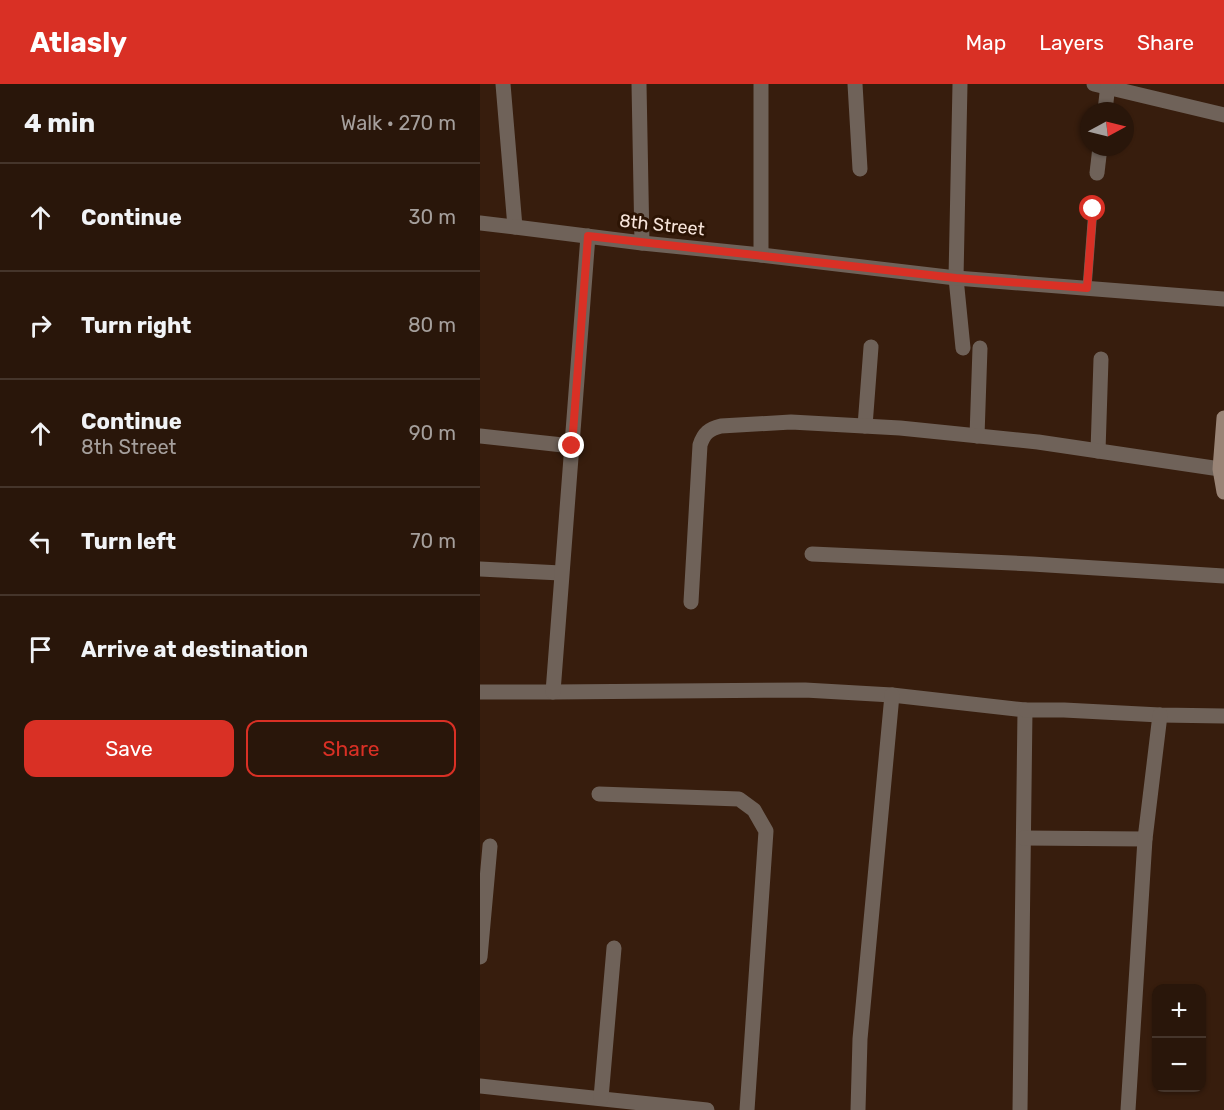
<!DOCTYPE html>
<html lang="en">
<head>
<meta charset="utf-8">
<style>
	body { margin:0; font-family:Rubik,sans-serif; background:#311f13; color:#f1f3f6 }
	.controls { position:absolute; right:18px; bottom:18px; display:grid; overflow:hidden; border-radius:12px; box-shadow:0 2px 4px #0004 }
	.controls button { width:54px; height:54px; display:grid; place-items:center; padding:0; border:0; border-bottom:2px solid #45352b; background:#29160a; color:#f1f3f6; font:30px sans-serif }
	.compass { position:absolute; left:600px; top:18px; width:54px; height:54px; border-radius:50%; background:#29160a; box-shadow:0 2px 4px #0004; rotate:83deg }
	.stop { position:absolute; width:18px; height:18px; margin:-14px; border:4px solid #d93025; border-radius:50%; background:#fff }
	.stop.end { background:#d93025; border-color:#fff; box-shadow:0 2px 6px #0008 }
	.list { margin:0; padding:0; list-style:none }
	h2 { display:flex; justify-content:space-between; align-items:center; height:78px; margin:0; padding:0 24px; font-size:26px }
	h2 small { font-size:20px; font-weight:400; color:#a59f9c }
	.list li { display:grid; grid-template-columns:39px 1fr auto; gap:18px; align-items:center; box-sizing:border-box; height:108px; padding:0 24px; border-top:2px solid #45352b }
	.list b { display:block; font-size:22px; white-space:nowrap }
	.list p { margin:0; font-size:20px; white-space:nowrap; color:#a59f9c }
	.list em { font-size:20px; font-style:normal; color:#a59f9c }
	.actions { display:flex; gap:12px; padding:18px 24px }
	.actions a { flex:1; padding:14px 0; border:2px solid #d93025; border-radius:12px; text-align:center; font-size:21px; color:#d93025 }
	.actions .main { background:#d93025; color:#fff }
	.icon { flex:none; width:33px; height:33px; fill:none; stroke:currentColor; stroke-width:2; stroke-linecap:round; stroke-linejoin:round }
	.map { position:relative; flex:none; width:744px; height:1026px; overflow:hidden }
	header { display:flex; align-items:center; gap:36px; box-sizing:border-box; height:84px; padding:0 30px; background:#d93025; color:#fff }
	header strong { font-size:28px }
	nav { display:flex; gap:33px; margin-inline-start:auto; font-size:21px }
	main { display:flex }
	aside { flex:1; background:#29160a }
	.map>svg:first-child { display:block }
</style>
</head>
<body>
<header>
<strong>Atlasly</strong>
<nav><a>Map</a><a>Layers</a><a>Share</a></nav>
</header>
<main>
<aside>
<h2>4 min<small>Walk · 270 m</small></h2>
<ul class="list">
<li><svg class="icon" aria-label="ahead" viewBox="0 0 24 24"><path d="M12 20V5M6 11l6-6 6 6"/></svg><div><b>Continue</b></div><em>30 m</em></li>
<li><svg class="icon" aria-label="right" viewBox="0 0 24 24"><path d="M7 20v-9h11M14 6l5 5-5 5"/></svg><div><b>Turn right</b></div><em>80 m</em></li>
<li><svg class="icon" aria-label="ahead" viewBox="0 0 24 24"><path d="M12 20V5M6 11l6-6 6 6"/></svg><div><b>Continue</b><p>8th Street</p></div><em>90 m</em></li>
<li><svg class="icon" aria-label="left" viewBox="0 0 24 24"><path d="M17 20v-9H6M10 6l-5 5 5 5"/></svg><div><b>Turn left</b></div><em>70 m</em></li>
<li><svg class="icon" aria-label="arrive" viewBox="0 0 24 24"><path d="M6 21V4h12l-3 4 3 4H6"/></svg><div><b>Arrive at destination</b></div></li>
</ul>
<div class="actions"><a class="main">Save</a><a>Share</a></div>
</aside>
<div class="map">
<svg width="744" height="1026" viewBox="0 0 744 1026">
	<rect width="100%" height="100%" fill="#371d0d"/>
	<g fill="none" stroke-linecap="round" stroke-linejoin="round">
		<polyline stroke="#6f6259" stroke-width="9" points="607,204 613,125"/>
		<g stroke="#6f6259" stroke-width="15">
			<polyline points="23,0 35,143"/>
			<polyline points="159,0 162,159"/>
			<polyline points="375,0 380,85"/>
			<polyline points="480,0 476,194 483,264"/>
			<polyline points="614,0 744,31"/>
			<polyline points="625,27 628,0"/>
			<polyline points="617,89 620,63"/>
			<polyline points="0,139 35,143 162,159 281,171 476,194 744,215"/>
			<polyline points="281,171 281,0"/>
			<polyline points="385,342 391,263"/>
			<polyline points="0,352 92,362"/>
			<polyline points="497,352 500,264"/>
			<polyline points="618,367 621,275"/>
			<polyline points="332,470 552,480 744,492"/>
			<polyline points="0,485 81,489"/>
			<path d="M211 518 220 361C224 349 229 345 241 342L311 338 420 344 558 358 740 385"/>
			<polyline points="0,608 73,608 325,606 412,611 545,626 540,1026"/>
			<polyline points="73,608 108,152"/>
			<polyline points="545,626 584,626 680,631 744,632"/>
			<polyline points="119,710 259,715 274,726 286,747 267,1026"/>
			<polyline points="544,754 665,755"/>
			<polyline points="0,873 10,762"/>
			<polyline points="0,1002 227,1026"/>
			<polyline points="121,1014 134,864"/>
			<polyline points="378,1026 380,955 412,611"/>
			<polyline points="648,1026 665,755 680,631"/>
		</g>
		<polyline stroke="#998476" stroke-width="15" points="744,334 740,385 744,408"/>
	</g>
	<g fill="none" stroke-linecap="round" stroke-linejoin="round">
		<polyline stroke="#d93025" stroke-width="8" points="92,362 108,152 476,194 607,204 613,125"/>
	</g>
	<g text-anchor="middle" stroke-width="6" stroke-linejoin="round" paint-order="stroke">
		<g font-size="18" fill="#f6e4da" stroke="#2c1404">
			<text transform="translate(182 141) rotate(6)" y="6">8th Street</text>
		</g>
	</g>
</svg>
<div class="controls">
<button>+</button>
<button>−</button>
</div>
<svg class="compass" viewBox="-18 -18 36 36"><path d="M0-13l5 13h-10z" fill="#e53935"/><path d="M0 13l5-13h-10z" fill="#a59f9c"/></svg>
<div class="stop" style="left:613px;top:125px"></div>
<div class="stop end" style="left:92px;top:362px"></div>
</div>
</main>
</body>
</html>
